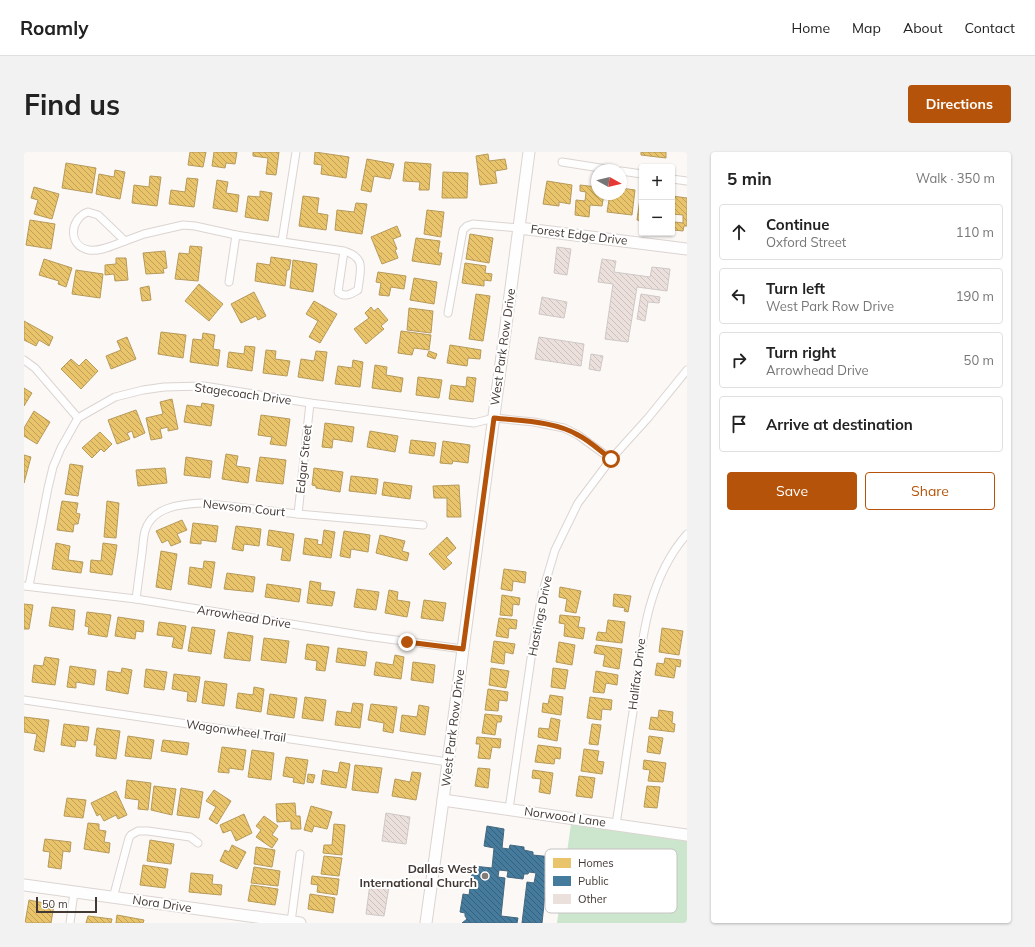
<!DOCTYPE html>
<html lang="en">
<head>
<meta charset="utf-8">
<style>
	body { margin:0; font-family:Mulish,sans-serif; background:#f2f2f2; color:#222 }
	.controls { position:absolute; right:12px; top:12px; display:grid; overflow:hidden; border-radius:4px; box-shadow:0 1px 3px #0004 }
	.controls button { width:36px; height:36px; display:grid; place-items:center; padding:0; border:0; border-bottom:1px solid #e0e0e0; background:#fff; color:#222; font:20px sans-serif }
	.compass { position:absolute; left:567px; top:12px; width:36px; height:36px; border-radius:50%; background:#fff; box-shadow:0 1px 3px #0004; rotate:98deg }
	.scale { position:absolute; left:12px; bottom:10px; width:61px; box-sizing:border-box; padding-left:4px; border:2px solid #423834; border-top:0; font-size:11px; line-height:14px; white-space:nowrap; color:#423834; -webkit-text-stroke:3px #fff; paint-order:stroke }
	.stop { position:absolute; width:12px; height:12px; margin:-9px; border:3px solid #b45309; border-radius:50%; background:#fff }
	.stop.end { background:#b45309; border-color:#fff; box-shadow:0 1px 4px #0008 }
	.list { margin:0; padding:0; list-style:none }
	h2 { display:flex; justify-content:space-between; align-items:center; height:52px; margin:0; padding:0 16px; font-size:17px }
	h2 small { font-size:13px; font-weight:400; color:#767676 }
	.list li { display:grid; grid-template-columns:26px 1fr auto; gap:12px; align-items:center; box-sizing:border-box; height:56px; margin:0 8px 8px; padding:0 8px; border:1px solid #e0e0e0; border-radius:4px }
	.list b { display:block; font-size:15px; white-space:nowrap }
	.list p { margin:0; font-size:13px; white-space:nowrap; color:#767676 }
	.list em { font-size:13px; font-style:normal; color:#767676 }
	.actions { display:flex; gap:8px; padding:12px 16px }
	.actions a { flex:1; padding:9px 0; border:1px solid #b45309; border-radius:4px; text-align:center; font-size:14px; color:#b45309 }
	.actions .main { background:#b45309; color:#fff }
	.icon { flex:none; width:22px; height:22px; fill:none; stroke:currentColor; stroke-width:2; stroke-linecap:round; stroke-linejoin:round }
	.map { position:relative; flex:none; width:663px; height:771px; overflow:hidden; border-radius:4px }
	header { display:flex; align-items:center; gap:24px; box-sizing:border-box; height:56px; padding:0 20px; background:#fff; border-bottom:1px solid #e0e0e0 }
	header strong { font-size:19px }
	nav { display:flex; gap:22px; margin-inline-start:auto; font-size:14px }
	.intro { display:flex; align-items:center; justify-content:space-between; box-sizing:border-box; height:96px; padding:0 24px }
	h1 { margin:0; font-size:28px }
	.button { padding:10px 18px; border-radius:4px; background:#b45309; color:#fff; font-size:14px; font-weight:700 }
	main { display:flex; gap:24px; padding:0 24px }
	aside { flex:1; background:#fff; border-radius:4px; box-shadow:0 1px 3px #0004 }
	.map>svg:first-child { display:block }
</style>
</head>
<body>
<header>
<strong>Roamly</strong>
<nav><a>Home</a><a>Map</a><a>About</a><a>Contact</a></nav>
</header>
<div class="intro"><h1>Find us</h1><a class="button">Directions</a></div>
<main>
<div class="map">
<svg width="663" height="771" viewBox="0 0 663 771">
	<defs>
		<pattern id="homes-back-hatch" width="6" height="6" patternUnits="userSpaceOnUse"><rect width="6" height="6" fill="#e9c46a"/><path d="M-1 5l2 2M0 0l6 6M5-1l2 2" fill="none" stroke="#bea058"/></pattern>
		<pattern id="public-back-hatch" width="6" height="6" patternUnits="userSpaceOnUse"><rect width="6" height="6" fill="#457b9d"/><path d="M-1 5l2 2M0 0l6 6M5-1l2 2" fill="none" stroke="#39607a"/></pattern>
		<pattern id="building-back-hatch" width="6" height="6" patternUnits="userSpaceOnUse"><rect width="6" height="6" fill="#ece0dc"/><path d="M-1 5l2 2M0 0l6 6M5-1l2 2" fill="none" stroke="#ccc1bd"/></pattern>
	</defs>
	<rect width="100%" height="100%" fill="#fbf8f6"/>
	<polygon fill="#cbe6cd" points="547,672 663,689 663,771 533,771"/>
	<g fill="url(#homes-back-hatch)" stroke="#b79a5a">
		<polygon points="166,0 182,0 179,15 164,13"/>
		<polygon points="190,0 213,0 211,12 202,11 201,16 188,14"/>
		<polygon points="229,0 255,0 252,23 242,22 244,6 229,4"/>
		<polygon points="291,0 325,5 322,26 297,22 298,13 290,12"/>
		<polygon points="617,0 642,0 642,6 617,3"/>
		<polygon points="464,2 465,9 481,7 483,17 471,19 473,31 456,33 452,4"/>
		<polygon points="343,7 370,12 366,27 350,24 347,40 337,38"/>
		<polygon points="381,10 407,12 405,38 395,38 396,30 379,29"/>
		<polygon points="42,11 72,16 68,41 38,36"/>
		<polygon points="91,18 101,20 96,47 72,42 75,22 90,25"/>
		<polygon points="419,20 444,21 443,46 418,46"/>
		<polygon points="126,24 137,25 133,54 108,51 110,33 125,35"/>
		<polygon points="163,26 174,27 170,55 145,52 147,38 161,40"/>
		<polygon points="193,28 204,30 202,41 215,43 213,60 189,56"/>
		<polygon points="523,29 548,33 546,52 535,50 535,54 519,52"/>
		<polygon points="556,33 573,35 573,42 580,42 578,54 566,53 565,65 551,63 552,48 561,49 562,40 556,39"/>
		<polygon points="10,35 35,42 28,67 10,62 14,48 7,46"/>
		<polygon points="597,36 611,38 608,63 583,60 586,42 594,43 594,42 597,42"/>
		<polygon points="236,39 248,41 244,69 221,65 224,44 236,45"/>
		<polygon points="617,39 618,39 618,69 613,68"/>
		<polygon points="279,44 295,46 293,61 304,63 302,78 275,74"/>
		<polygon points="648,44 663,46 663,74 660,74 659,79 650,78 651,70 659,71 659,63 648,62"/>
		<polygon points="332,51 343,52 338,82 311,78 313,58 330,60"/>
		<polygon points="403,58 420,60 417,85 400,82"/>
		<polygon points="6,68 31,72 27,97 2,93"/>
		<polygon points="373,74 377,84 369,87 373,97 371,98 374,106 358,112 347,85"/>
		<polygon points="446,82 469,86 465,111 442,107"/>
		<polygon points="392,86 416,89 414,101 418,101 416,113 388,109"/>
		<polygon points="166,94 178,95 174,129 151,127 155,101 165,102"/>
		<polygon points="141,99 143,116 139,117 140,121 122,122 119,101"/>
		<polygon points="247,105 267,108 265,118 263,118 261,134 231,129 233,111 246,113"/>
		<polygon points="92,106 102,106 104,128 91,129 90,122 81,123 81,113 92,112"/>
		<polygon points="20,107 48,116 42,135 34,132 35,129 15,123"/>
		<polygon points="269,108 293,112 289,140 266,136"/>
		<polygon points="441,111 462,114 461,121 468,122 467,129 460,128 460,134 438,131"/>
		<polygon points="52,118 79,122 76,146 48,142"/>
		<polygon points="354,120 382,124 380,137 367,135 365,144 355,143 357,131 352,130"/>
		<polygon points="390,126 413,130 410,152 386,148"/>
		<polygon points="175,132 199,152 185,169 161,149"/>
		<polygon points="125,134 127,148 118,149 116,136"/>
		<polygon points="230,140 242,164 234,168 232,164 217,171 207,152"/>
		<polygon points="452,142 466,144 459,189 445,187"/>
		<polygon points="290,149 313,162 296,191 285,185 294,169 282,162"/>
		<polygon points="347,155 350,159 354,156 364,168 357,174 360,177 342,192 330,177 345,166 341,161"/>
		<polygon points="385,156 409,159 407,181 383,178"/>
		<polygon points="0,169 29,185 25,194 15,188 12,194 0,188"/>
		<polygon points="377,179 407,183 405,198 390,196 388,203 374,201"/>
		<polygon points="137,180 162,183 159,206 134,202"/>
		<polygon points="179,181 191,183 189,197 196,198 194,214 166,210 169,187 178,188"/>
		<polygon points="103,185 112,207 87,217 82,204 97,198 93,189"/>
		<polygon points="426,193 457,198 456,207 444,206 443,214 423,211"/>
		<polygon points="221,194 231,195 228,219 203,215 205,200 220,202"/>
		<polygon points="242,198 252,199 251,207 266,209 263,224 239,221"/>
		<polygon points="292,199 303,200 299,229 274,225 277,207 290,209"/>
		<polygon points="405,199 413,202 411,207 403,204"/>
		<polygon points="47,207 55,214 62,207 74,219 57,237 37,217"/>
		<polygon points="329,208 339,210 336,235 311,232 314,214 328,216"/>
		<polygon points="351,213 363,215 362,223 379,226 377,240 348,236"/>
		<polygon points="394,225 418,228 415,246 392,243"/>
		<polygon points="443,225 452,226 449,250 425,247 427,233 442,235"/>
		<polygon points="0,236 8,241 0,254"/>
		<polygon points="148,247 154,277 144,279 144,275 136,277 138,286 127,288 122,266 139,262 136,250"/>
		<polygon points="178,251 190,253 187,274 160,270 163,253 177,255"/>
		<polygon points="112,258 121,281 110,286 108,279 103,281 106,287 93,292 84,268"/>
		<polygon points="10,259 26,270 13,292 0,284 0,276"/>
		<polygon points="237,263 266,267 262,294 246,292 248,285 234,283"/>
		<polygon points="301,271 330,275 328,290 309,287 308,296 298,295"/>
		<polygon points="346,279 374,284 371,300 343,295"/>
		<polygon points="76,280 88,292 80,300 77,297 68,306 58,296"/>
		<polygon points="387,288 412,291 410,304 385,301"/>
		<polygon points="419,289 446,293 444,311 429,309 428,312 416,311"/>
		<polygon points="202,302 214,304 212,314 226,316 224,331 198,327"/>
		<polygon points="0,303 7,305 0,331"/>
		<polygon points="162,305 188,309 186,326 160,323"/>
		<polygon points="236,305 262,308 259,332 232,329"/>
		<polygon points="46,312 59,314 54,344 41,342"/>
		<polygon points="141,316 143,331 114,334 112,318"/>
		<polygon points="290,316 319,320 316,340 292,336 292,334 288,333"/>
		<polygon points="327,324 354,327 352,342 325,339"/>
		<polygon points="360,330 388,334 386,347 358,343"/>
		<polygon points="435,333 437,365 423,365 423,346 410,346 409,334"/>
		<polygon points="38,349 54,351 52,361 56,362 54,372 50,372 49,380 33,378"/>
		<polygon points="83,349 95,351 92,386 80,385"/>
		<polygon points="158,368 163,378 153,382 157,390 147,394 144,388 138,391 132,379"/>
		<polygon points="169,371 194,374 192,390 177,388 177,392 166,391"/>
		<polygon points="212,374 237,377 235,394 220,392 219,399 208,397"/>
		<polygon points="245,378 270,382 266,409 257,408 259,396 243,393"/>
		<polygon points="300,378 311,380 307,406 279,402 281,386 294,388 293,392 298,393"/>
		<polygon points="320,379 346,383 344,400 327,397 326,406 316,404"/>
		<polygon points="356,383 381,389 378,399 385,401 383,409 352,401"/>
		<polygon points="423,385 432,396 422,405 428,411 420,418 405,402"/>
		<polygon points="32,391 46,394 44,408 59,410 57,421 28,417"/>
		<polygon points="79,391 93,393 88,423 66,420 67,408 77,409"/>
		<polygon points="137,399 153,402 147,438 132,435"/>
		<polygon points="180,409 191,410 187,436 164,432 166,415 179,417"/>
		<polygon points="480,417 502,420 501,431 489,429 488,439 477,437"/>
		<polygon points="203,421 231,425 229,440 200,437"/>
		<polygon points="286,429 297,431 296,438 311,440 308,454 283,451"/>
		<polygon points="243,432 277,437 275,450 241,445"/>
		<polygon points="536,435 557,439 552,461 541,459 543,447 535,445"/>
		<polygon points="333,437 355,440 352,458 330,455"/>
		<polygon points="365,438 374,440 373,448 386,450 383,465 361,461"/>
		<polygon points="590,442 607,444 604,460 600,459 601,456 589,454"/>
		<polygon points="478,443 496,446 495,453 489,452 488,464 476,463"/>
		<polygon points="400,448 422,451 419,469 397,466"/>
		<polygon points="0,452 9,453 5,477 0,477"/>
		<polygon points="28,455 51,458 49,478 25,474"/>
		<polygon points="63,460 87,463 83,485 64,482 65,475 61,474"/>
		<polygon points="536,463 556,465 554,475 561,476 559,487 540,484 541,472 535,471"/>
		<polygon points="94,465 120,469 119,480 112,479 111,487 91,484"/>
		<polygon points="475,466 493,468 492,477 485,476 484,486 472,484"/>
		<polygon points="584,468 601,470 598,491 572,488 574,480 582,481"/>
		<polygon points="135,470 162,474 158,497 148,495 150,485 133,483"/>
		<polygon points="168,475 191,478 187,502 164,499"/>
		<polygon points="638,476 659,479 655,503 635,500"/>
		<polygon points="204,480 229,484 226,509 200,506"/>
		<polygon points="240,486 265,489 262,511 237,508"/>
		<polygon points="470,489 491,492 489,502 481,500 480,512 467,510"/>
		<polygon points="535,490 551,493 548,513 532,510"/>
		<polygon points="283,492 305,495 301,519 292,518 293,509 281,507"/>
		<polygon points="572,493 598,497 595,517 579,514 581,503 570,501"/>
		<polygon points="314,496 343,500 341,514 312,510"/>
		<polygon points="371,503 380,505 377,527 350,523 352,510 369,513"/>
		<polygon points="21,505 35,507 31,533 8,530 10,513 19,514"/>
		<polygon points="641,506 657,508 656,515 652,514 650,526 631,523 633,511 640,512"/>
		<polygon points="389,510 411,513 409,531 387,528"/>
		<polygon points="46,514 72,518 70,533 52,530 52,536 43,535"/>
		<polygon points="98,516 108,518 104,542 82,538 84,519 97,521"/>
		<polygon points="467,516 485,519 482,536 465,533"/>
		<polygon points="529,516 544,518 541,537 527,535"/>
		<polygon points="122,517 143,520 140,538 120,535"/>
		<polygon points="572,519 594,523 593,533 582,531 580,541 569,540"/>
		<polygon points="150,522 176,525 172,550 163,549 164,540 148,537"/>
		<polygon points="181,529 203,532 200,554 178,551"/>
		<polygon points="230,535 240,537 237,560 212,556 214,541 229,543"/>
		<polygon points="464,537 484,540 483,549 475,548 474,559 461,558"/>
		<polygon points="246,542 273,546 270,566 243,562"/>
		<polygon points="526,543 539,545 537,563 518,560 519,551 524,552"/>
		<polygon points="281,545 302,548 299,569 278,566"/>
		<polygon points="566,545 588,548 587,558 578,557 577,568 563,566"/>
		<polygon points="329,551 339,552 336,576 311,573 313,559 327,561"/>
		<polygon points="347,552 373,555 369,581 359,579 360,571 344,568"/>
		<polygon points="395,553 405,555 401,583 376,579 378,563 393,565"/>
		<polygon points="635,558 649,560 648,571 651,572 650,580 625,577 627,565 634,566"/>
		<polygon points="461,562 478,564 477,570 473,570 471,583 458,581"/>
		<polygon points="0,565 25,568 20,600 10,598 13,582 0,580"/>
		<polygon points="527,566 536,568 533,589 514,585 515,576 525,577"/>
		<polygon points="40,572 65,575 63,589 52,588 51,595 37,593"/>
		<polygon points="568,572 577,573 574,593 565,592"/>
		<polygon points="73,576 96,579 92,607 72,604 73,593 70,593"/>
		<polygon points="104,584 130,588 127,607 101,604"/>
		<polygon points="625,584 639,586 636,602 623,600"/>
		<polygon points="453,585 477,587 476,596 468,595 466,607 454,606 456,592 452,592"/>
		<polygon points="139,588 165,591 163,603 137,599"/>
		<polygon points="514,593 537,596 536,607 531,606 530,612 511,610"/>
		<polygon points="198,595 222,598 219,618 205,616 205,621 194,620"/>
		<polygon points="560,597 575,599 573,609 580,610 578,622 557,619"/>
		<polygon points="228,598 250,601 247,628 224,625"/>
		<polygon points="262,605 284,608 280,632 269,630 270,626 259,624"/>
		<polygon points="620,608 642,611 639,630 624,629 626,618 619,617"/>
		<polygon points="316,610 326,612 322,636 297,632 299,618 314,621"/>
		<polygon points="331,613 358,616 354,641 328,638"/>
		<polygon points="454,616 466,617 464,636 451,634"/>
		<polygon points="509,618 529,621 526,642 515,640 517,627 508,626"/>
		<polygon points="388,620 397,621 392,648 368,644 371,627 386,630"/>
		<polygon points="284,622 291,623 289,631 283,630"/>
		<polygon points="555,624 571,626 568,646 552,644"/>
		<polygon points="103,628 127,631 124,658 114,657 115,648 101,646"/>
		<polygon points="130,634 152,637 148,663 127,658"/>
		<polygon points="623,634 636,635 633,656 620,655"/>
		<polygon points="157,636 179,640 175,666 153,663"/>
		<polygon points="190,638 207,649 193,672 185,667 192,655 182,649"/>
		<polygon points="92,639 103,663 94,667 92,663 80,669 76,662 73,664 67,651"/>
		<polygon points="43,646 62,648 59,666 40,664"/>
		<polygon points="271,651 272,664 276,664 277,677 267,677 267,669 253,670 252,652"/>
		<polygon points="287,654 308,660 303,677 290,674 288,680 280,678"/>
		<polygon points="220,662 228,681 212,689 207,678 199,681 196,673"/>
		<polygon points="240,664 254,674 248,683 254,687 248,696 232,685 237,678 232,674"/>
		<polygon points="64,671 75,672 75,678 82,679 80,690 86,691 85,701 60,697"/>
		<polygon points="310,672 321,673 318,703 299,701 300,693 308,693"/>
		<polygon points="21,687 47,690 46,700 39,699 37,717 24,715 26,700 19,699"/>
		<polygon points="126,688 150,692 147,712 123,709"/>
		<polygon points="208,693 222,700 213,717 196,709 201,698 205,700"/>
		<polygon points="232,695 251,698 248,715 230,712"/>
		<polygon points="300,704 318,706 315,724 297,722"/>
		<polygon points="119,713 144,717 141,736 116,733"/>
		<polygon points="230,715 256,719 254,734 227,731"/>
		<polygon points="167,721 189,723 188,732 198,733 197,743 165,740"/>
		<polygon points="288,724 315,727 313,743 293,740 294,733 287,732"/>
		<polygon points="227,733 254,737 251,753 224,749"/>
		<polygon points="286,742 311,746 309,761 284,757"/>
		<polygon points="5,748 30,753 27,771 1,771"/>
		<polygon points="93,763 120,768 119,771 92,771"/>
		<polygon points="64,764 88,767 87,771 62,771"/>
	</g>
	<polygon fill="url(#public-back-hatch)" stroke="#44677e" points="463,674 480,677 478,696 485,697 486,693 500,695 500,698 509,700 509,703 528,705 525,734 522,733 518,771 498,771 503,730 510,731 512,721 505,720 504,722 500,722 499,727 483,725 484,719 475,718 474,725 481,726 477,764 494,766 493,771 438,771 443,767 441,764 441,761 436,760 439,742 445,743 449,714 468,716 470,696 460,694"/>
	<g fill="url(#building-back-hatch)" stroke="#cec8c6">
		<polygon points="533,95 547,97 543,123 530,121"/>
		<polygon points="578,107 592,109 590,120 626,125 628,115 646,117 643,139 613,135 604,190 581,187 589,132 574,130"/>
		<polygon points="617,142 636,145 635,151 624,150 621,169 613,167"/>
		<polygon points="518,145 543,150 540,166 515,162"/>
		<polygon points="515,185 560,192 557,214 511,207"/>
		<polygon points="567,202 579,204 576,219 565,217"/>
		<polygon points="362,661 386,665 382,692 358,689"/>
		<polygon points="346,732 365,735 360,764 342,762"/>
	</g>
	<g fill="none" stroke-linecap="round" stroke-linejoin="round">
		<g stroke="#dcd4d1" stroke-width="9">
			<g id="street">
				<polyline points="538,10 589,18"/>
				<polyline points="597,19 618,22"/>
				<polyline points="648,27 663,29"/>
				<path d="M64 60 74 63 101 89C90 93 76 100 65 98 43 94 46 66 64 60Z"/>
				<path d="M101 89 120 82 159 73 171 74 212 83 320 99C343 106 336 118 334 138 327 142 321 146 314 140L320 99"/>
				<polyline points="258,89 272,0"/>
				<polyline points="205,130 212,83"/>
				<polyline points="424,161 439,78 443,74 449,72 495,76"/>
				<polyline points="0,208 11,216 54,266"/>
				<polyline points="274,362 286,251"/>
				<polyline points="0,434 112,447 342,484 439,497"/>
				<polyline points="5,434 24,336 29,315 37,296 54,266 91,245 119,238 140,235 180,234 286,251 450,271 470,266 510,270 540,276 554,283 587,307"/>
				<path d="M112 447C114 432 116 417 118 401 119 394 119 386 121 379 128 355 156 352 178 351L274 362 399 373"/>
				<polyline points="0,548 424,610"/>
				<polyline points="485,657 509,493 518,442 531,398 554,351 587,307 624,266 663,218"/>
				<path d="M592 672C598 635 603 597 609 560 617 498 620 431 663 382"/>
				<polyline points="89,746 105,686 107,683 114,679 124,679 166,685 174,691"/>
				<polyline points="267,770 276,702"/>
				<polyline points="46,771 50,740"/>
			</g>
		</g>
		<g stroke="#dcd4d1" stroke-width="13">
			<g id="secondary">
				<polyline points="495,76 663,97"/>
				<polyline points="419,648 663,683"/>
				<polyline points="0,733 276,771"/>
				<polyline points="402,771 419,648 505,0"/>
			</g>
		</g>
		<use href="#street" stroke="#fefefe" stroke-width="7"/>
		<use href="#secondary" stroke="#fefefe" stroke-width="11"/>
	</g>
	<g fill="none" stroke-linecap="round" stroke-linejoin="round">
		<path stroke="#b45309" stroke-width="5" d="M383 490 439 497 470 266C496 269 531 269 554 283 566 289 576 299 587 307"/>
	</g>
	<circle fill="#837b78" stroke="#fff" stroke-width="1.5" cx="461" cy="724" r="4"/>
	<g text-anchor="middle" stroke-width="4" stroke-linejoin="round" paint-order="stroke">
		<g font-size="12" fill="#423834" stroke="#fff">
			<text transform="translate(555 83) rotate(7)" y="4">Forest Edge Drive</text>
			<text transform="translate(479 195) rotate(-82)" y="4">West Park Row Drive</text>
			<text transform="translate(219 242) rotate(8)" y="4">Stagecoach Drive</text>
			<text transform="translate(280 307) rotate(-84)" y="4">Edgar Street</text>
			<text transform="translate(220 356) rotate(6)" y="4">Newsom Court</text>
			<text transform="translate(516 464) rotate(-79)" y="4">Hastings Drive</text>
			<text transform="translate(220 465) rotate(9)" y="4">Arrowhead Drive</text>
			<text transform="translate(613 522) rotate(-83)" y="4">Halifax Drive</text>
			<text transform="translate(429 576) rotate(-83)" y="4">West Park Row Drive</text>
			<text transform="translate(212 579) rotate(8)" y="4">Wagonwheel Trail</text>
			<text transform="translate(541 665) rotate(8)" y="4">Norwood Lane</text>
			<text transform="translate(138 752) rotate(8)" y="4">Nora Drive</text>
		</g>
		<g font-size="12" font-weight="bold" fill="#423834" stroke="#fff" text-anchor="end">
			<text x="453" y="721">Dallas West<tspan x="453" dy="14">International Church</tspan></text>
		</g>
	</g>
	<rect x="521" y="697" width="132" height="64" rx="6" fill="#fff" stroke="#c6c3c2" stroke-width="1"/>
	<rect x="529" y="706" width="18" height="10" fill="#e9c46a"/>
	<rect x="529" y="724" width="18" height="10" fill="#457b9d"/>
	<rect x="529" y="742" width="18" height="10" fill="#ece0dc"/>
	<g font-size="11" fill="#423834">
		<text x="554" y="715">Homes</text>
		<text x="554" y="733">Public</text>
		<text x="554" y="751">Other</text>
	</g>
</svg>
<div class="controls">
<button>+</button>
<button>−</button>
</div>
<svg class="compass" viewBox="-18 -18 36 36"><path d="M0-13l5 13h-10z" fill="#e53935"/><path d="M0 13l5-13h-10z" fill="#767676"/></svg>
<div class="scale">50 m</div>
<div class="stop" style="left:587px;top:307px"></div>
<div class="stop end" style="left:383px;top:490px"></div>
</div>
<aside>
<h2>5 min<small>Walk · 350 m</small></h2>
<ul class="list">
<li><svg class="icon" aria-label="ahead" viewBox="0 0 24 24"><path d="M12 20V5M6 11l6-6 6 6"/></svg><div><b>Continue</b><p>Oxford Street</p></div><em>110 m</em></li>
<li><svg class="icon" aria-label="left" viewBox="0 0 24 24"><path d="M17 20v-9H6M10 6l-5 5 5 5"/></svg><div><b>Turn left</b><p>West Park Row Drive</p></div><em>190 m</em></li>
<li><svg class="icon" aria-label="right" viewBox="0 0 24 24"><path d="M7 20v-9h11M14 6l5 5-5 5"/></svg><div><b>Turn right</b><p>Arrowhead Drive</p></div><em>50 m</em></li>
<li><svg class="icon" aria-label="arrive" viewBox="0 0 24 24"><path d="M6 21V4h12l-3 4 3 4H6"/></svg><div><b>Arrive at destination</b></div></li>
</ul>
<div class="actions"><a class="main">Save</a><a>Share</a></div>
</aside>
</main>
</body>
</html>
